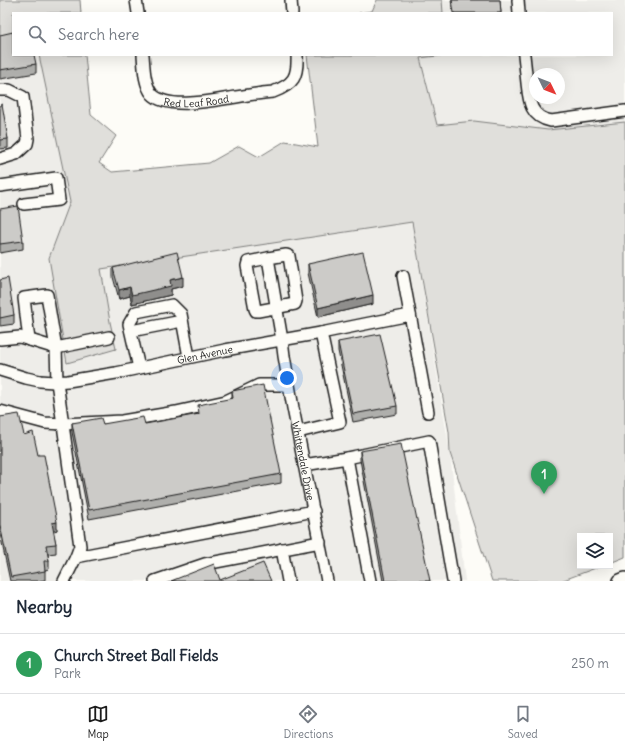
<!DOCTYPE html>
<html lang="en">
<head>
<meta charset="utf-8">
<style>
	body { margin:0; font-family:Delius,sans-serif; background:#f6f6f7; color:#1f2937 }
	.controls { position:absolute; right:12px; bottom:12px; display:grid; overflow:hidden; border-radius:0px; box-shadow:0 4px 16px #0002 }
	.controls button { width:36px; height:36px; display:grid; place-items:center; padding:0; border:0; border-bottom:1px solid #e0e1e3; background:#fff; color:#1f2937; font:20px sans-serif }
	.compass { position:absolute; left:529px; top:68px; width:36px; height:36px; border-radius:50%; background:#fff; box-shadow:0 4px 16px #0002; rotate:133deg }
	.you { position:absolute; left:287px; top:378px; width:14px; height:14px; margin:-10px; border:3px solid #fff; border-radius:50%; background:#1a73e8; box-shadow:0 0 0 6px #1a73e833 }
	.badge { display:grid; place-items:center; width:26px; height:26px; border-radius:50%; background:#1c1c1c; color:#fff; font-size:13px; font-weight:700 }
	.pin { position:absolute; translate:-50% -33px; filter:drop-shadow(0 1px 2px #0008) }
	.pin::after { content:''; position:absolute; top:21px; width:14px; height:12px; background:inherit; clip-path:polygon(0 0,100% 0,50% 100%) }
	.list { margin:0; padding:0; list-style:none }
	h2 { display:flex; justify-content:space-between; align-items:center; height:52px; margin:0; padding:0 16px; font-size:17px }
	h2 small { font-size:13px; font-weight:400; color:#747a83 }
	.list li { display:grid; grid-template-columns:26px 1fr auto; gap:12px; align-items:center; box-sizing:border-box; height:60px; padding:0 16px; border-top:1px solid #e0e1e3 }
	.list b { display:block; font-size:15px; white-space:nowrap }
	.list p { margin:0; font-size:13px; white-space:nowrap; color:#747a83 }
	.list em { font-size:13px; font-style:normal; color:#747a83 }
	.icon { flex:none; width:22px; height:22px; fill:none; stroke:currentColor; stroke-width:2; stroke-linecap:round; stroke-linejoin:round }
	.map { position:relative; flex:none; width:625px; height:581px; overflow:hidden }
	.search { position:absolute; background:#fff; box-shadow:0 4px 16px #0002; left:12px; right:12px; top:12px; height:44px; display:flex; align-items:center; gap:10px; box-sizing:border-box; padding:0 14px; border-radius:0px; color:#747a83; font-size:15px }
	.sheet { height:112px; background:#fff }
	nav { display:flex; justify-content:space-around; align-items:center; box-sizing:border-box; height:56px; border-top:1px solid #e0e1e3; background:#fff; font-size:11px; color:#747a83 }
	nav a { display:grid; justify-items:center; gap:2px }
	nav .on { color:#1c1c1c }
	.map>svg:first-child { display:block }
</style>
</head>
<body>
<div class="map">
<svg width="625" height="581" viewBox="0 0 625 581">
	<rect width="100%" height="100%" fill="#fdfcf7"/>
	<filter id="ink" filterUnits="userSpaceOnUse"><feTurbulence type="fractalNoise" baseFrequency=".025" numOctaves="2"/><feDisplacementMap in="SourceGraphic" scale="8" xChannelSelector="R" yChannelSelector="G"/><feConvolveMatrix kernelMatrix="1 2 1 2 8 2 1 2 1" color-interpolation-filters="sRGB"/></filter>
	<g filter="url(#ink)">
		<g fill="#eeede9" fill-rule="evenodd">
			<path d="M409 0H625V124L433 145 416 55H612V13H411ZM535 74H559V98H535Z"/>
			<polygon points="13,13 13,55 45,55 101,269 412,222 450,453 465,581 0,581 0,14"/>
		</g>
		<g fill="#e0dfdb" stroke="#7e7e7c">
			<polygon points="0,0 80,0 81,13 13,13 13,35 0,37"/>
			<polygon points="377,0 442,0 443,13 359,13 372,11"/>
			<polygon points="39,55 85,55 91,115 116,136 99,163 112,172 209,163 239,146 259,157 285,141 318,147 307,55 446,55 420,58 437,125 474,121 548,130 625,122 625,557 610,563 610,536 580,536 580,566 601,566 561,581 492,581 450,453 449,432 412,222 101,269 110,322 116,349 67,363 49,258 70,202"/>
		</g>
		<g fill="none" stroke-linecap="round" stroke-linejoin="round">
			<g stroke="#1c1c1c" stroke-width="14">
				<g id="minor">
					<polyline points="136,0 138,13"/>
					<polyline points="291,0 292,13"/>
					<polyline points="518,0 519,13"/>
					<path id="s1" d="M143 55C144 67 144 84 152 94 168 111 216 100 236 97 248 95 261 93 273 92 294 84 298 77 297 55"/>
					<path d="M524 55C525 64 526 74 527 83 529 101 530 117 551 121L625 111"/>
					<polyline points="0,90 9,90 23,97 28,139 27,144 16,154 0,159"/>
					<polyline points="0,186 56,178 59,200 24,204"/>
					<path id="s2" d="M268 258 248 262 247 266 255 309 256 311H258L295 304 296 301 289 256 286 255 268 258 282 340 284 356 293 408 327 581"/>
					<polyline points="403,276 428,412"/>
					<polyline points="131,331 182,321"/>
					<polyline points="0,339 20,337 56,348 57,382 80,546 76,557 64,581"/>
					<polyline points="29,340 24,298 47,295 56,348 109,337"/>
					<polyline points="139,368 129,324 136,312 172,305 181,314 189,357"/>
					<path id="s3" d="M0 370 26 378 40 381 54 382 68 381 116 373 225 350 321 333 365 324 410 315"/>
					<polyline points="0,411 45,423 63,424 122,421 176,412 226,401 259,385 289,385"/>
					<polyline points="298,432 340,422 321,333"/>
					<polyline points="347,458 429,441 453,581"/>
					<polyline points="304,465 347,458 370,581"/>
					<polyline points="282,549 288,581"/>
					<polyline points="76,557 314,511"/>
					<polyline points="155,581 205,564 320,542"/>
				</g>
			</g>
			<g stroke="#1c1c1c" stroke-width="16">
				<polyline id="major" points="620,581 625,579"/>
			</g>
			<use href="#minor" stroke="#fdfcf7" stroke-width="11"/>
			<use href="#major" stroke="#fdfcf7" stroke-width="13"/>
		</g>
		<g fill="#afafac" stroke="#1c1c1c">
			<polygon points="451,0 500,0 501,13 453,13"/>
			<polygon points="0,35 36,64 36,73 0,79"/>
			<polygon points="0,105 8,139 8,148 0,149"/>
			<polygon points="0,209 23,241 23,249 0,253"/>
			<polygon points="308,264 373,304 318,317 308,273"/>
			<polygon points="113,268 183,286 171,289 171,295 132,304 130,296 119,299 113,277"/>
			<polygon points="0,280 14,315 14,324 0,326"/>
			<polygon points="338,342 397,406 397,414 353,422 338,351"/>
			<polygon points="232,391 281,474 281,483 89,519 72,432 72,423 103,424 145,424 198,414 232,398"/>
			<polygon points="0,417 24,435 38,455 57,530 53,531 56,544 56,553 48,554 49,561 49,569 45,570 45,580 39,581 10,581 0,534"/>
			<polygon points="360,451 430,581 383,581 360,460"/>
		</g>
		<g fill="#8f8e8c" stroke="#1c1c1c">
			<polygon points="183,277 183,286 171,289 171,295 132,304 132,295 170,280"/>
			<polygon points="130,287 130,296 119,299 119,290"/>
			<polygon points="373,295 373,304 318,317 318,308"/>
			<polygon points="57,522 57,530 52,532 52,523"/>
		</g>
		<g fill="#cccbc8" stroke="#1c1c1c">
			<polygon points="452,0 500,0 501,13 454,13"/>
			<polygon points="13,32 13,55 34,55 36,64 0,70 0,35"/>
			<polygon points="2,104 8,139 0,140 0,105"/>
			<polygon points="18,206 23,241 0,244 0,209"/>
			<polygon points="177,252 183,277 170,280 171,286 132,295 130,287 119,290 113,268"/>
			<polygon points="363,252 373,295 318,308 308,264"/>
			<polygon points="8,278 14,315 0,318 0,280"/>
			<polygon points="380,334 397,406 353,414 338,342"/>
			<polygon points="263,385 281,474 89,510 72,423 101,418 103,424 143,417 145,424 199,414 198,405 233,398 232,391"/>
			<polygon points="19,414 24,435 33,432 38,455 44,455 57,522 52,523 56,544 46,545 49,561 44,561 45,571 11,577 0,525 0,417"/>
			<polygon points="401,444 430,581 385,581 360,451"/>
			<polygon points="263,563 271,581 171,581 214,564 220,580"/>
		</g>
	</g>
	<g text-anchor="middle" stroke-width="3" stroke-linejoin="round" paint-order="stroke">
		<g font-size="10" fill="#1c1c1c" stroke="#fdfcf7">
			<text dy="4" stroke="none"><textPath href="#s1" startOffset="87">Red Leaf Road</textPath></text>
			<text dy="4" stroke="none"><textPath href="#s3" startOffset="209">Glen Avenue</textPath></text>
			<text dy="4" stroke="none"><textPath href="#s2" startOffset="386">Whittendale Drive</textPath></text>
		</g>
	</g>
</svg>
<div class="controls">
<button><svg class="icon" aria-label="layers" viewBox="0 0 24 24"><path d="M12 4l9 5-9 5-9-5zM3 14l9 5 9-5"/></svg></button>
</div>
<svg class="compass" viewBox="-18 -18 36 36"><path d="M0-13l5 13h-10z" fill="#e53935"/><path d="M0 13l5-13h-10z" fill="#747a83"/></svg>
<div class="you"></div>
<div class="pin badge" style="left:544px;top:494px;background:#2e9e5b">1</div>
<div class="search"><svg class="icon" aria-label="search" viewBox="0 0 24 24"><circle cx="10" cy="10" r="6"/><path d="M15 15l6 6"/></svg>Search here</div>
</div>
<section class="sheet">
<h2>Nearby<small></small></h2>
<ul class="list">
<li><span class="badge" style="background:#2e9e5b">1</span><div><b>Church Street Ball Fields</b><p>Park</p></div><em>250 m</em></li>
</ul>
</section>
<nav>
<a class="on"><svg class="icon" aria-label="map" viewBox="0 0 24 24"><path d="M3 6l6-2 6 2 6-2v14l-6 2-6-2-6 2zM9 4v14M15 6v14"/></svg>Map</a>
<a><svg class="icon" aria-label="directions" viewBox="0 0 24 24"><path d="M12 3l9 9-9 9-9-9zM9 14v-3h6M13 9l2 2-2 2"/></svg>Directions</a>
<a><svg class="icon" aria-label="saved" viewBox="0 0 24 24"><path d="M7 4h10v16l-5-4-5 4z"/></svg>Saved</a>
</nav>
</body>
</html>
